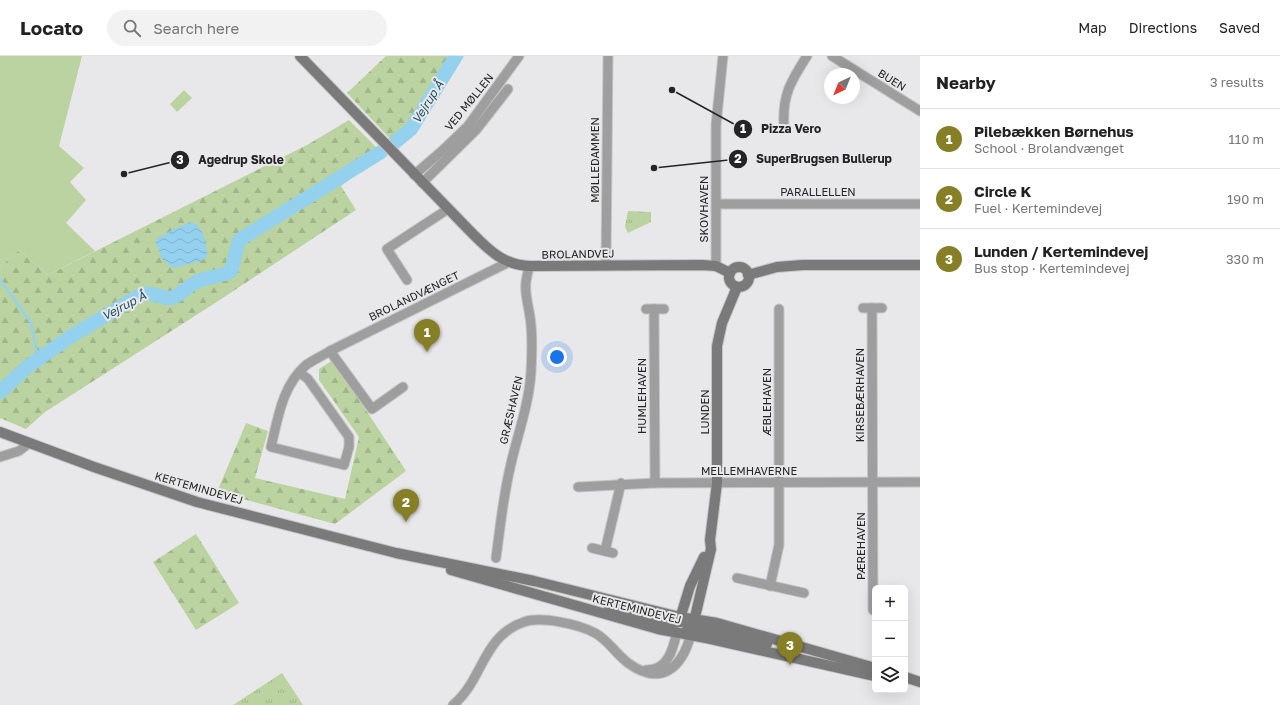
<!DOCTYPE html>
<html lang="en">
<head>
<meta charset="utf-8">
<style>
	body { margin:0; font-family:"Golos Text",sans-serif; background:#f2f2f2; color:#222 }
	.controls { position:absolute; right:12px; bottom:12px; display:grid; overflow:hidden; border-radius:6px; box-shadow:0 4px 16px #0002 }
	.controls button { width:36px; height:36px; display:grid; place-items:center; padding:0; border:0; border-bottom:1px solid #e0e0e0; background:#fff; color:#222; font:20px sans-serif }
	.compass { position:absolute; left:824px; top:12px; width:36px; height:36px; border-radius:50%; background:#fff; box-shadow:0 4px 16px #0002; rotate:223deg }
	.you { position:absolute; left:557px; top:301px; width:14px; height:14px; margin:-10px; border:3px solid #fff; border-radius:50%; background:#1a73e8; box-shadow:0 0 0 6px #1a73e833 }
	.badge { display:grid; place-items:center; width:26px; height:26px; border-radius:50%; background:#877f26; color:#fff; font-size:13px; font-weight:700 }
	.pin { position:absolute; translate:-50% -33px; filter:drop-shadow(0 1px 2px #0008) }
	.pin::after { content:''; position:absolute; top:21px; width:14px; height:12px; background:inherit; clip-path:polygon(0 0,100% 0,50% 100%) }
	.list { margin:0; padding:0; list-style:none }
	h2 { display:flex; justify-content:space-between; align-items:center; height:52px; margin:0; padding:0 16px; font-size:17px }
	h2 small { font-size:13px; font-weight:400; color:#767676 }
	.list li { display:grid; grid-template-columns:26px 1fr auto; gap:12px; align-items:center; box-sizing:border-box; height:60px; padding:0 16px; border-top:1px solid #e0e0e0 }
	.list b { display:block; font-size:15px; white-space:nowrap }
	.list p { margin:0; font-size:13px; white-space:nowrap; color:#767676 }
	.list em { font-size:13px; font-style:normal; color:#767676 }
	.icon { flex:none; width:22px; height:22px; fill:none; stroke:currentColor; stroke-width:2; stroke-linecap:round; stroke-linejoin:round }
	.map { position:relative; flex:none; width:920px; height:649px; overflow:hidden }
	header { display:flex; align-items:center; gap:24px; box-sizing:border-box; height:56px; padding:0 20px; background:#fff; border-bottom:1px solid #e0e0e0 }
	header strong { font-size:19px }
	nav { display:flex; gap:22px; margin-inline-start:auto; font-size:14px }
	.search { width:280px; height:36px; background:#f2f2f2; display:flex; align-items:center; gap:10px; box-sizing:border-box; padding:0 14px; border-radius:22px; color:#767676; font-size:15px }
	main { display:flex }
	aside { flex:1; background:#fff }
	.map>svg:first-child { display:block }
</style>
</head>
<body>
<header>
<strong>Locato</strong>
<div class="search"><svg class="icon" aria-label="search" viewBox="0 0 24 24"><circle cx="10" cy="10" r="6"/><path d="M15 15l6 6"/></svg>Search here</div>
<nav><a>Map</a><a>Directions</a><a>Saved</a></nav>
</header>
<main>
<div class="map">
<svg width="920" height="649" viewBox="0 0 920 649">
	<defs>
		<pattern id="grass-tufts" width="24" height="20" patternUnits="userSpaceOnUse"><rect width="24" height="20" fill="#bad3a0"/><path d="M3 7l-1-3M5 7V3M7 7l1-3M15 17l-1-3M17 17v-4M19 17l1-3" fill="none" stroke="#a0b58a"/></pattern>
		<pattern id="forest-firs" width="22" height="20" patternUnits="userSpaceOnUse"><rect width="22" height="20" fill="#bad3a0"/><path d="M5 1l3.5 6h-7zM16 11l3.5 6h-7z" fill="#a0b58a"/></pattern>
		<pattern id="water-waves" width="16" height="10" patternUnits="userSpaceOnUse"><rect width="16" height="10" fill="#93d1ef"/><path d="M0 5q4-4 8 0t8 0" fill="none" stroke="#7fb3cd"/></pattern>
	</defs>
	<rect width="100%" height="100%" fill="#e8e8ea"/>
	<g fill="url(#grass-tufts)">
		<polygon points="628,155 651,156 651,166 628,177 625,171"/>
		<polygon points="282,617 303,649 233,649"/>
	</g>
	<g fill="url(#forest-firs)">
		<polygon points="386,0 464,0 425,59 396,89 347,37"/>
		<polygon points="349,64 383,98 341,130 356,154 212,249 45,356 26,373 0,362 0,211 19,194 48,219 307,89"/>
		<polygon points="333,304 406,415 335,468 217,436 246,367 268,375 255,422 345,443 359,381 319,324 319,313"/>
		<polygon points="196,478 239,547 196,574 153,506"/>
	</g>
	<g fill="#bad3a0">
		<polygon points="0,0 82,0 59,90 84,112 70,126 86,144 66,167 95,195 48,219 19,194 0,211"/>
		<polygon points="184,34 192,42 177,56 170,48"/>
	</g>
	<path fill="url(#water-waves)" d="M191 166C205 171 205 187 208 200L201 205 173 212 162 203 155 184 174 173Z"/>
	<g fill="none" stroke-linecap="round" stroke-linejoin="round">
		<polyline stroke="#93d1ef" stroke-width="2.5" points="0,223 31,267 38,303"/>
		<g stroke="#93d1ef" stroke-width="14">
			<polyline points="394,87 411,73 456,0"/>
			<path d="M0 336 27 311 70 281 142 238C154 235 160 243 172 242 179 240 186 232 193 228 205 220 219 222 231 215L239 184 381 96"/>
		</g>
		<g stroke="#c5c5c6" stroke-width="11">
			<g id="street">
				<polyline points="832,0 920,55"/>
				<path d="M784 70C782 39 791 25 807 0"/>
				<polyline points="414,119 442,95 468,70 519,0"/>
				<polyline points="422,127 476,74 508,33"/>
				<polyline points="717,148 920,148"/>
				<polyline points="606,209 608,0"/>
				<polyline points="716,210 716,69 723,0"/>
				<polyline points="407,224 387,193 448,153"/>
				<polyline points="863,252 882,252"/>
				<polyline points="872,252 873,554"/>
				<polyline points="646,253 664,253"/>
				<polyline points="654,253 655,427"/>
				<polyline points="330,295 372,353 403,331"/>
				<path d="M299 316 308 323 349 381V391L344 409 271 391C278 362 282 330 306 309 313 304 322 300 330 295L507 207"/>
				<polyline points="0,401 19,395 29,387"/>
				<polyline points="578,431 655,427 920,426"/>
				<polyline points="592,492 613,497"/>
				<polyline points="605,495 621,427"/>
				<path d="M496 502C500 472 503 442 510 412 517 380 529 349 531 316 532 298 533 279 530 261 527 241 522 231 530 210"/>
				<polyline points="737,522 804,537"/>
				<polyline points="770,530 779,489 779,253"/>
				<path d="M646 614C668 615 673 593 677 576"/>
				<path d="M453 649C483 625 482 580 524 566 541 560 578 568 595 577 608 584 616 598 628 607 661 631 682 612 691 578"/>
			</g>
		</g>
		<g stroke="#c5c5c6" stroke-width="12">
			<g id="secondary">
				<path d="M300 0 469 174C488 193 502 209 530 210L702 209 716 210 730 217"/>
				<circle cx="739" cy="221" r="10"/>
				<polyline points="748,219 777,211 803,209 920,209"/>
				<polyline points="0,376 94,411 197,446 396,497 534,525 680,561 717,567 875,612"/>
				<polyline points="451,514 658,573 706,582 875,620"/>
				<path d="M609 552C629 557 666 571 685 565"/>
				<polyline points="679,566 690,530 704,501"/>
				<path d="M687 573C703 568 749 583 767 588"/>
				<polyline points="691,578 711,493 710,484 717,427 717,290 722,267 737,231"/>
				<polyline points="905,621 920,626"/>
			</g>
		</g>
		<use href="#street" stroke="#9f9e9e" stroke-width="9"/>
		<use href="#secondary" stroke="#7b7a7a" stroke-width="10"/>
	</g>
	<g text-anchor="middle" stroke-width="4" stroke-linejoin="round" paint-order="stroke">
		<g font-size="11" fill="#242424" stroke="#e8e8ea">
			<text transform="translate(892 24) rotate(32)" y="4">BUEN</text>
			<text transform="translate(469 46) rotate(-51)" y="4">VED MØLLEN</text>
			<text transform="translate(595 104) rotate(-90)" y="4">MØLLEDAMMEN</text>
			<text x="818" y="140">PARALLELLEN</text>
			<text transform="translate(704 153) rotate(-90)" y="4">SKOVHAVEN</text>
			<text transform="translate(578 198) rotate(-1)" y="4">BROLANDVEJ</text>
			<text transform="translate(414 240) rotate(-26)" y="4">BROLANDVÆNGET</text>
			<text transform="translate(860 339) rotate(-90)" y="4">KIRSEBÆRHAVEN</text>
			<text transform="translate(642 340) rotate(-90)" y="4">HUMLEHAVEN</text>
			<text transform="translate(767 346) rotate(-90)" y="4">ÆBLEHAVEN</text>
			<text transform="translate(511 354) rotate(-77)" y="4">GRÆSHAVEN</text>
			<text transform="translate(705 356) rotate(-90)" y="4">LUNDEN</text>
			<text x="749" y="419">MELLEMHAVERNE</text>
			<text transform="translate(199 432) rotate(16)" y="4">KERTEMINDEVEJ</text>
			<text transform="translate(861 490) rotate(-90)" y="4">PÆREHAVEN</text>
			<text transform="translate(637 553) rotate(14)" y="4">KERTEMINDEVEJ</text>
		</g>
		<g font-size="12" font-style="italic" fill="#1b4d62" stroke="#e8e8ea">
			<text transform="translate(428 46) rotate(-58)" y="4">Vejrup Å</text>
			<text transform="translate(124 250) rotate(-28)" y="4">Vejrup Å</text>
		</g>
	</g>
	<path fill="none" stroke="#242424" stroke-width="1.5" d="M672 34L743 73M654 112L738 103M124 118L180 104"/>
	<g fill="#242424" stroke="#e8e8ea" stroke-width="1.5">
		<circle cx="672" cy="34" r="4"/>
		<circle cx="654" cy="112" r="4"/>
		<circle cx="124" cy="118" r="4"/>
		<circle cx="743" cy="73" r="10"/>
		<circle cx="738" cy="103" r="10"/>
		<circle cx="180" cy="104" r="10"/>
	</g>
	<g font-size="12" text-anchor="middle" font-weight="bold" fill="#fff">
		<text x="743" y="77">1</text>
		<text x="738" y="107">2</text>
		<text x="180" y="108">3</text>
	</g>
	<g font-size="12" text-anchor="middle" font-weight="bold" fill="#242424" stroke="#e8e8ea" stroke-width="4" stroke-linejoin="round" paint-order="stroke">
		<text x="791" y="77">Pizza Vero</text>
		<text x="824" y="107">SuperBrugsen Bullerup</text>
		<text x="241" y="108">Agedrup Skole</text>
	</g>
</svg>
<div class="controls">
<button>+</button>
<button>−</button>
<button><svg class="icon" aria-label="layers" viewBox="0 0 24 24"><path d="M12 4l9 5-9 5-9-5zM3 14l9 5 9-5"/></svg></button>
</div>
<svg class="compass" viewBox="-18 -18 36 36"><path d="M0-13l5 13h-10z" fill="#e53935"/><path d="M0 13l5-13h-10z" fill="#767676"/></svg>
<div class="you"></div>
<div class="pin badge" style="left:427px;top:296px">1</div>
<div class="pin badge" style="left:406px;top:466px">2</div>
<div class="pin badge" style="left:790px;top:609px">3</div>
</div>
<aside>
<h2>Nearby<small>3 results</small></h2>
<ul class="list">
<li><span class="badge">1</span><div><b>Pilebækken Børnehus</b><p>School · Brolandvænget</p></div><em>110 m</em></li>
<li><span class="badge">2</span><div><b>Circle K</b><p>Fuel · Kertemindevej</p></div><em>190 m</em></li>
<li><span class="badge">3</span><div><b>Lunden / Kertemindevej</b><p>Bus stop · Kertemindevej</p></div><em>330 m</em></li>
</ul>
</aside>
</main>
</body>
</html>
